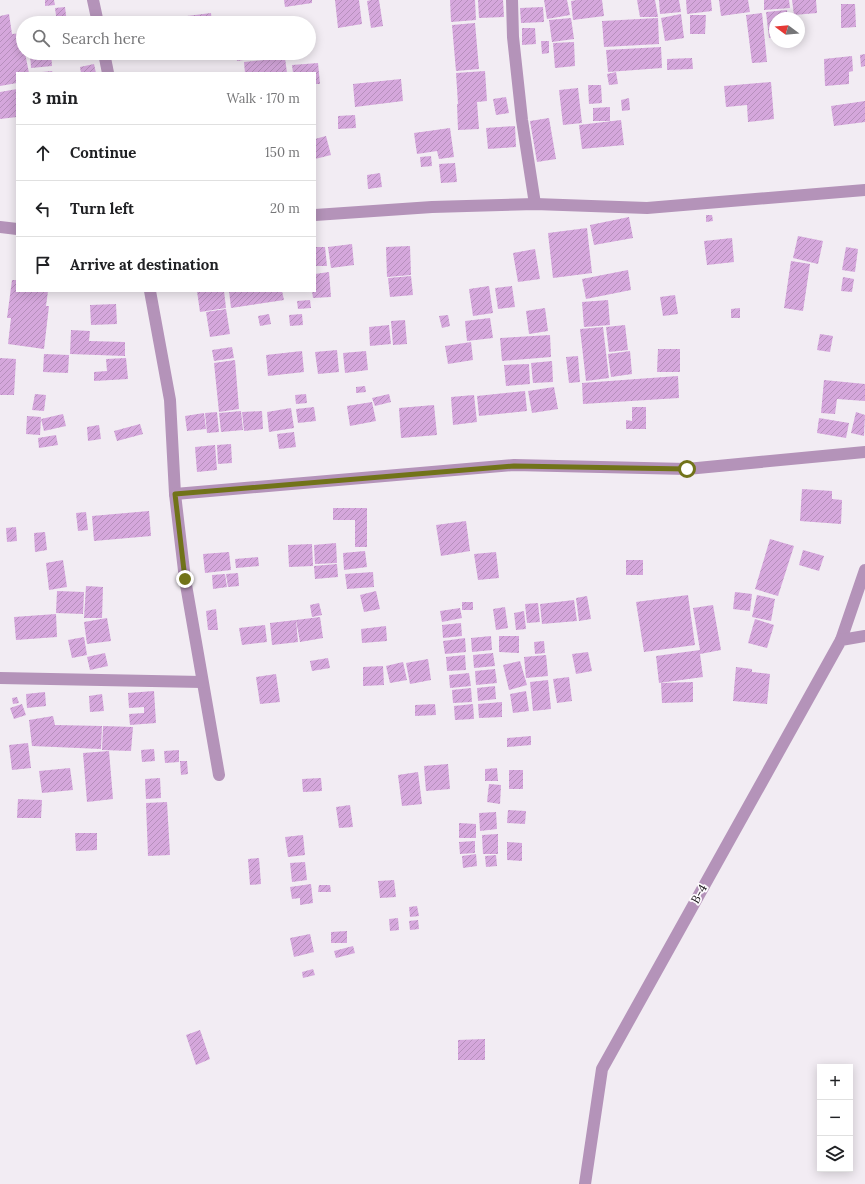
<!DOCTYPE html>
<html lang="en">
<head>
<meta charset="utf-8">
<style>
	body { margin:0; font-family:Lora,serif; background:#f6f6f6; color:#202124 }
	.controls { position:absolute; right:12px; bottom:12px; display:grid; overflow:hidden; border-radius:0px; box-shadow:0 2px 10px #0003 }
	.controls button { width:36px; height:36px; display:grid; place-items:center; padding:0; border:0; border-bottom:1px solid #e0e0e0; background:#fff; color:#202124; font:20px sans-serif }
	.compass { position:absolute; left:769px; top:12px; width:36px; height:36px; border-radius:50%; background:#fff; box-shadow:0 2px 10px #0003; rotate:286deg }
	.stop { position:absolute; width:12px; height:12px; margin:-9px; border:3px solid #717319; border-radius:50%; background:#fff }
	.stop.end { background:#717319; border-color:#fff; box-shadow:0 1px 4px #0008 }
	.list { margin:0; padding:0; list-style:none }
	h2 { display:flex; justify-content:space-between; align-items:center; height:52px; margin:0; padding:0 16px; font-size:17px }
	h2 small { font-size:13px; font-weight:400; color:#757577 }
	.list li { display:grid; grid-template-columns:26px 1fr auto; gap:12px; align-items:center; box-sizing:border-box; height:56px; padding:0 16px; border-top:1px solid #e0e0e0 }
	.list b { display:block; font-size:15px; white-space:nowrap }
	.list em { font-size:13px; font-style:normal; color:#757577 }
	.icon { flex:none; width:22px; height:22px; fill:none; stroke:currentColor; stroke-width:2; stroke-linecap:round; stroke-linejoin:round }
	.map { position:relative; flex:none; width:865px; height:1184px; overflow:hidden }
	.search { position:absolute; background:#fff; box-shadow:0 2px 10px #0003; left:16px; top:16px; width:300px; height:44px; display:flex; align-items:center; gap:10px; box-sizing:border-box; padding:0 14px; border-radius:22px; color:#757577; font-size:15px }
	.panel { position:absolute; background:#fff; box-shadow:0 2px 10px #0003; left:16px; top:72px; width:300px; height:220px; border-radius:0px }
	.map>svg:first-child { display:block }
</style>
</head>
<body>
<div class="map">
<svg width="865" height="1184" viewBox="0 0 865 1184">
	<defs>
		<pattern id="building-hatch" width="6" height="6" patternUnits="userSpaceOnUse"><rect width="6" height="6" fill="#d5a7dc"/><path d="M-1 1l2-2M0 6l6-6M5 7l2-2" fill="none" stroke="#b68fbc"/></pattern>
	</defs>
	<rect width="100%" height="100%" fill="#f2ecf3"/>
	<g fill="url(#building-hatch)">
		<polygon points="45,0 54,0 55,5 45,6"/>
		<polygon points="284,0 312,0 312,3 285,7"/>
		<polygon points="335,0 359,0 362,24 338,28"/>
		<polygon points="371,0 379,0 383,26 371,28 367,1"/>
		<polygon points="450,0 475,0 476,20 451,22"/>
		<polygon points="478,0 503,0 504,17 479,18"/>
		<polygon points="544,0 567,0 570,15 547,19"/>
		<polygon points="577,0 602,0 604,16 573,20 571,1"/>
		<polygon points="637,0 655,0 658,17 640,17"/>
		<polygon points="659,0 679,0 681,12 660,14"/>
		<polygon points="686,0 711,0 712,11 687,14"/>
		<polygon points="719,0 748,0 750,12 721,16"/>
		<polygon points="764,0 789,0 790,8 764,10"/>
		<polygon points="792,0 816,0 817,13 794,15"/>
		<polygon points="841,4 855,4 856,27 841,28"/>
		<polygon points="65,7 67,23 57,23 55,8"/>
		<polygon points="543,7 544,22 521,23 520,8"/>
		<polygon points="787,10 788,18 775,18 775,37 769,38 766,12"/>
		<polygon points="211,13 212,23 188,23 187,16"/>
		<polygon points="762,13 767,62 752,63 746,15"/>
		<polygon points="9,14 12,34 22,33 23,53 25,53 29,73 17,73 17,83 0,86 0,16"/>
		<polygon points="681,14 684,38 665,41 661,18"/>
		<polygon points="690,15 706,15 705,34 690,34"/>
		<polygon points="571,18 574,39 552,42 549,20"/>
		<polygon points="658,18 659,44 604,47 602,21"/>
		<polygon points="475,23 479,69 456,71 452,25"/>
		<polygon points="522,28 535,28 536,44 522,45"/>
		<polygon points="541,41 549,41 549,53 542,54"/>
		<polygon points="574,42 575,66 555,68 553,43"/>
		<polygon points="661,47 662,68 608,72 606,50"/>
		<polygon points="30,53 51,53 52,66 31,68"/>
		<polygon points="236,53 257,53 257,58 237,61"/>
		<polygon points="865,54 865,66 861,67 860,55"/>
		<polygon points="852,56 853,71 849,72 849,84 825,86 824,59"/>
		<polygon points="285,58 287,73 245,73 244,62"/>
		<polygon points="692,58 693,69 667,70 667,59"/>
		<polygon points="318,63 320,84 315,84 315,73 293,73 292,65"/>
		<polygon points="94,64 96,73 81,73 80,67"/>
		<polygon points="52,71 53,73 42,73 42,72"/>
		<polygon points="485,71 487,101 477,102 479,129 458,130 457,104 458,104 456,73"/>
		<polygon points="616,72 618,84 609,85 607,74"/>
		<polygon points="401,79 403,101 355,107 353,84"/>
		<polygon points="771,82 774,119 748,122 747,105 726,107 724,86"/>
		<polygon points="588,85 601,85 602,103 589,104"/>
		<polygon points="578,88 582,123 563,125 559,90"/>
		<polygon points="17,89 17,117 0,119 0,92"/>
		<polygon points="506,97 509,113 496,115 493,99"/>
		<polygon points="629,98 630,110 622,111 621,100"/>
		<polygon points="865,101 865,122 834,126 831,106"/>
		<polygon points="610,107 610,121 593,121 593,108"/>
		<polygon points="355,115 356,128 338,129 338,116"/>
		<polygon points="549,118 556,159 537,162 530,121"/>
		<polygon points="621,120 624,145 582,149 579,125"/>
		<polygon points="515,126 516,147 488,149 486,128"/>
		<polygon points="450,128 454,157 439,159 437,151 417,154 414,133"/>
		<polygon points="326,136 331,155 315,159 315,139"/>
		<polygon points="431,156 432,166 421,167 420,157"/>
		<polygon points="455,163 457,182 441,183 439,164"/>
		<polygon points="380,173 382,187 368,189 367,175"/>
		<polygon points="706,215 712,215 713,221 706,222"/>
		<polygon points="629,217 633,238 594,245 590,225"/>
		<polygon points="587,228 592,273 553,278 548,233"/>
		<polygon points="798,236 823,241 818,264 793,258"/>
		<polygon points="732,238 734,262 707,265 704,241"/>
		<polygon points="352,244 354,265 331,268 328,247"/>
		<polygon points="410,246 411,275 387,277 386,247"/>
		<polygon points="315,247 325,247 327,266 315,266"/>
		<polygon points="846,247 858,249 855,272 842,270"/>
		<polygon points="535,249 540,279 518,282 513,253"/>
		<polygon points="791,261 810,264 803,311 784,308"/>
		<polygon points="628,270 631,290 586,299 582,279"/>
		<polygon points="329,272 331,297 313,298 312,291 315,291 315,274"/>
		<polygon points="411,276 413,295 390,297 388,278"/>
		<polygon points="843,277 854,279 852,292 841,291"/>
		<polygon points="12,280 17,280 17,291 48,291 46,306 49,306 44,349 8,344 11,318 7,318"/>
		<polygon points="489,286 493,313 473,316 469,289"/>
		<polygon points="512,286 515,307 498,309 495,288"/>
		<polygon points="197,291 224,291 226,308 200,312"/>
		<polygon points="229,291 282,291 284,300 231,308"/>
		<polygon points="675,295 678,314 663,316 660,297"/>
		<polygon points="310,300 311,308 298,309 297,301"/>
		<polygon points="608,300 610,325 584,327 582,302"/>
		<polygon points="116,304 117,324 91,325 90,305"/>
		<polygon points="545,308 548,331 529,334 526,311"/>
		<polygon points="740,308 740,318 731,318 731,309"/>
		<polygon points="226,309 230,334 210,337 206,312"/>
		<polygon points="269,314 271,324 260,326 258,316"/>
		<polygon points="302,314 303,325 290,326 289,315"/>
		<polygon points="448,315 450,326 442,328 439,316"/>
		<polygon points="490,318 493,338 467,341 465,321"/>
		<polygon points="405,320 407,344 393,345 391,321"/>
		<polygon points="389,325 391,344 370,346 369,327"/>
		<polygon points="625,325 628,350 609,352 606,327"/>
		<polygon points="603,327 609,378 586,381 580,329"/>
		<polygon points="71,330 90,331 89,341 125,342 125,356 70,354"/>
		<polygon points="820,334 833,336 830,352 817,350"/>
		<polygon points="550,335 551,357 502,361 500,338"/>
		<polygon points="471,342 473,360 448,364 445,346"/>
		<polygon points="232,347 234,358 214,361 212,350"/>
		<polygon points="658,349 680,349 680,372 657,372"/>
		<polygon points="337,350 339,372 318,374 315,352"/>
		<polygon points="302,351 304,372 268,376 266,355"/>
		<polygon points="366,351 368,370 345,373 343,353"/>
		<polygon points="630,351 632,374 611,377 608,354"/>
		<polygon points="44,354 69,355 68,373 43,372"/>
		<polygon points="578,356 580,382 569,383 566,357"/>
		<polygon points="0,358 16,359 14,395 0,395"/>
		<polygon points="126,358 128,379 94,381 94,372 107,371 106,359"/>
		<polygon points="235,360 239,409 219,412 214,363"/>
		<polygon points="552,361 553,382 533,383 531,363"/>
		<polygon points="529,364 530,384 506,386 504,365"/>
		<polygon points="678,376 679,398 583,404 582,383"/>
		<polygon points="824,380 865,384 865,401 837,399 835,414 821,413"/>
		<polygon points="365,386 366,392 356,393 356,387"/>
		<polygon points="554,387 558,409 532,413 528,391"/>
		<polygon points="525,391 527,411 479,416 477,396"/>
		<polygon points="35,394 46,395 44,411 32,410"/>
		<polygon points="306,394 307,403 296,404 295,395"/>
		<polygon points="389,394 391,402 375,406 372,398"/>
		<polygon points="474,395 477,422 453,425 451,397"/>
		<polygon points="372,402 376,421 350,426 347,406"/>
		<polygon points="434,405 437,435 401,438 399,408"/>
		<polygon points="314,407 316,421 298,423 296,409"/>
		<polygon points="632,407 646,407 646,429 626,429 626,420 632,421"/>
		<polygon points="291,408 294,428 269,432 267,412"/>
		<polygon points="241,411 243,430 221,432 219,413"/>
		<polygon points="262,411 263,429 244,431 242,412"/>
		<polygon points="217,412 219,432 207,433 205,413"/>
		<polygon points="856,412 865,415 864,436 851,433"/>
		<polygon points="204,413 206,429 187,431 185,416"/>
		<polygon points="63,414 66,426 44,431 41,419"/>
		<polygon points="27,416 41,417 40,435 26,434"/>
		<polygon points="819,418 849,423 846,438 817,433"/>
		<polygon points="140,424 143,434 117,441 114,431"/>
		<polygon points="99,425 101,439 88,441 87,427"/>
		<polygon points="294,432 296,447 279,449 277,434"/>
		<polygon points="56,435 58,445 39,448 38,438"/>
		<polygon points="231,444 232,463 218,464 217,445"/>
		<polygon points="215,445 217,470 197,472 195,447"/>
		<polygon points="802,489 832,491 832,499 842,500 841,524 800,521"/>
		<polygon points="333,508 367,508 367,547 355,547 355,520 333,520"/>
		<polygon points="149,511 151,536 94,541 92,516"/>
		<polygon points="86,512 88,530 78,531 76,513"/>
		<polygon points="466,521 470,551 441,556 436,525"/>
		<polygon points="16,527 17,541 7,542 6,528"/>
		<polygon points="45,532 47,550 35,552 34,533"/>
		<polygon points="770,539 794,546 778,596 755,589"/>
		<polygon points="336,543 337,563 315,564 314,545"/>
		<polygon points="312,544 313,566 289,567 288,545"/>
		<polygon points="803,550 824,556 819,571 799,565"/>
		<polygon points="365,551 367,567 344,570 343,553"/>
		<polygon points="229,552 231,570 205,573 203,554"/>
		<polygon points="496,552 499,578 478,580 474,554"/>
		<polygon points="258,557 259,566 236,568 235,559"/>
		<polygon points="63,560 67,587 49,590 46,563"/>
		<rect x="626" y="560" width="17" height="15"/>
		<polygon points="337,564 338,577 315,579 314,566"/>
		<polygon points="373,572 374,587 347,589 345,574"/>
		<polygon points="238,573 239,586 228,587 226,574"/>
		<polygon points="225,574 227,587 213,589 212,575"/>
		<polygon points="86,586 103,587 102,618 84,618"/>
		<polygon points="57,591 84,592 83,614 56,613"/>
		<polygon points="376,591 380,609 364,612 360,595"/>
		<polygon points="735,592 752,594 750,611 733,609"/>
		<polygon points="688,595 695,645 644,652 636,602"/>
		<polygon points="757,595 775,599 771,621 752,617"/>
		<polygon points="587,596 591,619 579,621 576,598"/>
		<polygon points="574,600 577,621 542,624 540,604"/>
		<rect x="462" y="602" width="11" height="8"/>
		<polygon points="319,603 322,615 312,617 310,605"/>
		<polygon points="538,603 540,622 527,623 525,604"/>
		<polygon points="713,605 721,650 700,654 703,677 659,683 656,656 700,650 693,608"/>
		<polygon points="505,607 508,628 496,630 493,609"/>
		<polygon points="460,608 462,618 442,622 440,611"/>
		<polygon points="216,609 218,630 208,630 206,611"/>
		<polygon points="524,611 526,629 516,630 514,613"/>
		<polygon points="56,614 57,637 16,640 14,617"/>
		<polygon points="320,617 323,638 300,642 296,620"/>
		<polygon points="107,618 111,641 87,644 84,622"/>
		<polygon points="755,619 774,625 767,648 748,643"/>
		<polygon points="296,620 298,642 272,645 270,623"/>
		<polygon points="461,623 462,636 443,638 442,625"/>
		<polygon points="265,625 267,642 242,645 239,628"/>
		<polygon points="386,626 387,641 362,643 361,629"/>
		<polygon points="491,636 492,650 472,652 471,638"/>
		<polygon points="499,636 519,636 519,653 499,652"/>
		<polygon points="84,637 87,655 72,658 68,640"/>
		<polygon points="465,638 466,652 445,654 443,641"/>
		<polygon points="544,641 545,653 535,654 534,642"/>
		<polygon points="588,652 592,671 576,674 572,654"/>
		<polygon points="105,653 108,666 90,670 87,657"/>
		<polygon points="493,653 495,666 474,668 473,655"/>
		<polygon points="465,655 466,670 447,671 446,657"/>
		<polygon points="546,655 548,676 526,678 524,657"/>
		<polygon points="328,658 330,668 312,671 310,661"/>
		<polygon points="428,659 431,680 410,684 406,663"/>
		<polygon points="520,661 527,685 509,690 503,665"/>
		<polygon points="403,662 407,680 390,683 386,666"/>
		<polygon points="383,666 384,685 363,686 363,667"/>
		<polygon points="736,667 752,669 752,672 770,674 767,704 733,701"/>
		<polygon points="495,669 497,683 476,685 475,671"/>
		<polygon points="469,673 471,686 450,688 449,675"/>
		<polygon points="276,674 280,702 260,704 256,677"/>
		<polygon points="569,677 572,701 557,703 553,679"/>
		<polygon points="548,680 551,709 533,711 530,682"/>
		<polygon points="693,682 693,702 662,703 661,683"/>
		<polygon points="495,686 496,699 478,701 477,688"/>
		<polygon points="471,688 472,702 453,703 452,690"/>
		<polygon points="154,691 156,723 130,725 129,714 144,713 144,707 129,708 128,693"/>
		<polygon points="526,691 529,711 513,713 510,694"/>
		<polygon points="45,692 46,706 27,708 26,694"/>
		<polygon points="102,694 104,711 90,712 89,696"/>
		<polygon points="17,697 19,703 13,704 12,698"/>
		<polygon points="502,702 502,717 479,718 478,704"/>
		<polygon points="22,704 26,715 14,719 10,708"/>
		<polygon points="435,704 436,715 415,716 415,705"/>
		<polygon points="473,704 474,719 455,720 454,706"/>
		<polygon points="53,716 55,725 102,726 101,749 32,746 29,720"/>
		<polygon points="103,726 133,727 131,751 102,750"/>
		<polygon points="531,736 531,745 507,747 507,738"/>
		<polygon points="28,743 31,768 12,770 9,745"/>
		<polygon points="154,749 155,761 142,762 141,750"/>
		<polygon points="179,750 179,762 165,763 164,751"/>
		<polygon points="109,751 113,799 87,802 83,753"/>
		<polygon points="180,761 187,761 188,774 181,775"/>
		<polygon points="448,764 450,789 426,791 424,766"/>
		<polygon points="70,768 73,790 42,793 39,771"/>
		<polygon points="497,768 498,781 485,781 485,769"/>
		<rect x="509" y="770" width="14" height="19"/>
		<polygon points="418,772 422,804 402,806 398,775"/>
		<polygon points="160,778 161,798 146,799 145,779"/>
		<polygon points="321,778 322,791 303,792 302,779"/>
		<polygon points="489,784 501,785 500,804 487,802"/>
		<polygon points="18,799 42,800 41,818 17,818"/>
		<polygon points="167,802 170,855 148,856 146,803"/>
		<polygon points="350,805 353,827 339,828 336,807"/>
		<polygon points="508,810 526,811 525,824 507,823"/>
		<polygon points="496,812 497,829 480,831 479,813"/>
		<polygon points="459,823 476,824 476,838 459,838"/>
		<polygon points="75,833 97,833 97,850 76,851"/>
		<polygon points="498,834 498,854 483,854 482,835"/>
		<polygon points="303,835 305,855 288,857 285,837"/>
		<polygon points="475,841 475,853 460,854 459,842"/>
		<polygon points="507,842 522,843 522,861 507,860"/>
		<polygon points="476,854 477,866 463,868 462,856"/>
		<polygon points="496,855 497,866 486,867 485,856"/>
		<polygon points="259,858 261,884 250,885 248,859"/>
		<polygon points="305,862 307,880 292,882 290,863"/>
		<polygon points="394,880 396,897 380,898 378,881"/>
		<polygon points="311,884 313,903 300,905 300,898 292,899 290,887"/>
		<polygon points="319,885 330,885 331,892 318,892"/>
		<polygon points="417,906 419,916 410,917 409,907"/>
		<polygon points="398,918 399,930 390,931 389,919"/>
		<polygon points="418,920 419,929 410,930 409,921"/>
		<polygon points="347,931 347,943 331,943 331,932"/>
		<polygon points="310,934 314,952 294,957 290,938"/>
		<polygon points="353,946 355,953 336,958 334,951"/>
		<polygon points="313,969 315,975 303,978 302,972"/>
		<polygon points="200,1030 210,1059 196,1065 186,1035"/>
		<polygon points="485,1039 485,1060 458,1060 458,1040"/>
	</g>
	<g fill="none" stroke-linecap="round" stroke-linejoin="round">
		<g stroke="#b493b9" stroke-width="12">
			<polyline points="93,0 98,23"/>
			<polyline points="512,0 513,37 522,120 535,204"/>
			<polyline points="104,53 108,73"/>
			<polyline points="315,215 432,207 535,204 647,208 865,190"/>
			<polyline points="0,227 17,229"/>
			<polyline points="150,291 170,400 175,494 185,579 219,775"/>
			<polyline points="175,494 514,465 687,469 865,452"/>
			<polyline points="841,640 865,570"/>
			<polyline points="0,678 202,682"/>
			<polyline points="585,1184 602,1069 841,640 865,636"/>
		</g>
	</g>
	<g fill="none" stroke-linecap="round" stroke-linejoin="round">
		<polyline stroke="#717319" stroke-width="5" points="185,579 175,494 514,466 687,469"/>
	</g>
	<g text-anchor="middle" stroke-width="3.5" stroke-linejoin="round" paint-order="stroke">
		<g font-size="12" fill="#191719" stroke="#fefbfe">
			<text transform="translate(699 894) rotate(-61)" y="4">B-4</text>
		</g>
	</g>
</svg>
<div class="controls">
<button>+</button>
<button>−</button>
<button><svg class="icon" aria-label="layers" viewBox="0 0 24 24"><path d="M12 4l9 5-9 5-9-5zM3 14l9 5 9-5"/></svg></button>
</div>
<svg class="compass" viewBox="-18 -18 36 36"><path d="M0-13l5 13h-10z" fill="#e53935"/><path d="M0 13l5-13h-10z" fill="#757577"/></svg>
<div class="stop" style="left:687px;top:469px"></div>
<div class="stop end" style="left:185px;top:579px"></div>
<div class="search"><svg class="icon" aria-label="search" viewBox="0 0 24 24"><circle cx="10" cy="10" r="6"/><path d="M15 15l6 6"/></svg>Search here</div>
<section class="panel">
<h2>3 min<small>Walk · 170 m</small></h2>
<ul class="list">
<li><svg class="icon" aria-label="ahead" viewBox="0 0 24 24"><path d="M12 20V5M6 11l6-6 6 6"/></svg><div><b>Continue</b></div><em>150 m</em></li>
<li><svg class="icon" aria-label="left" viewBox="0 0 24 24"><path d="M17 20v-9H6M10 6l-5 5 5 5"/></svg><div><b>Turn left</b></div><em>20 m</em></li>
<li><svg class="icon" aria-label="arrive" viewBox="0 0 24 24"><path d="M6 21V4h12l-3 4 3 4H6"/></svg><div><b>Arrive at destination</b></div></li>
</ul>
</section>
</div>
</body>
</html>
